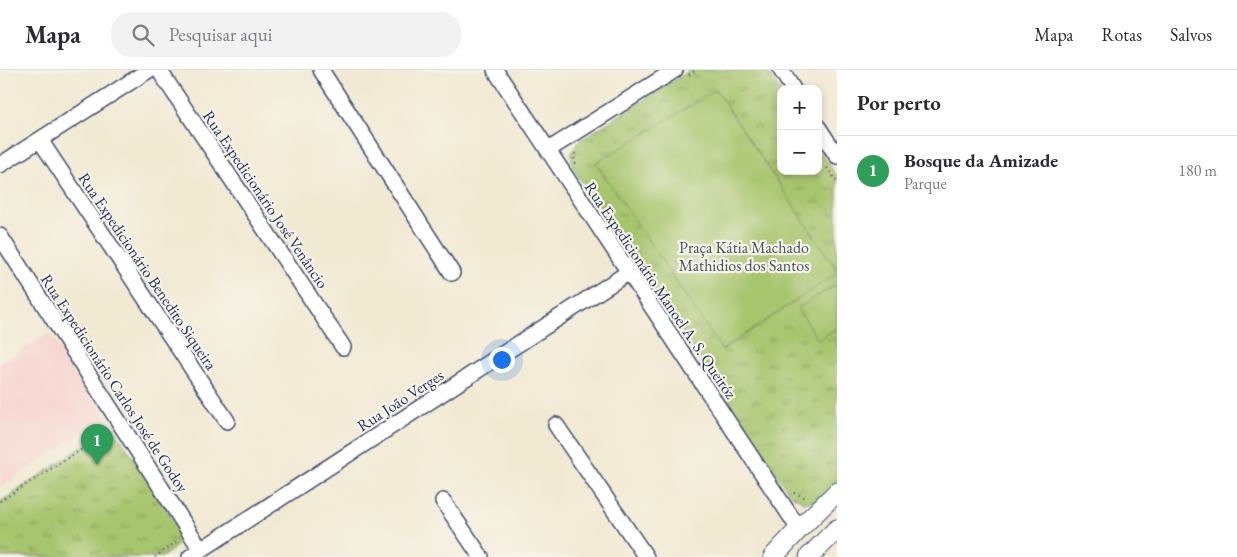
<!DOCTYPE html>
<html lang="pt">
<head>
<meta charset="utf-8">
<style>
	body { margin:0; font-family:"EB Garamond",serif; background:#f2f2f3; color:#2b2b33 }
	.controls { position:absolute; right:15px; top:15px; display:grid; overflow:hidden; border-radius:10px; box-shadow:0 2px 8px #0003 }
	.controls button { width:45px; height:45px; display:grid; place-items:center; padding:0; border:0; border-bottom:1px solid #e1e1e2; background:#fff; color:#2b2b33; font:25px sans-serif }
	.you { position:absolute; left:501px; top:289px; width:18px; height:18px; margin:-12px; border:4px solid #fff; border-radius:50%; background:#1a73e8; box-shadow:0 0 0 8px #1a73e833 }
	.badge { display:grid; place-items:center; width:32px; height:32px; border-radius:50%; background:#c8321e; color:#fff; font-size:16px; font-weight:700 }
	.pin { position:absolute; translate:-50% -41px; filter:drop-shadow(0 1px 2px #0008) }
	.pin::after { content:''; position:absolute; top:26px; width:18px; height:15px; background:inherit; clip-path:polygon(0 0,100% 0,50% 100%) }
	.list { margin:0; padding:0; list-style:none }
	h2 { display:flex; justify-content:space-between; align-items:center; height:65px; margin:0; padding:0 20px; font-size:21px }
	h2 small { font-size:16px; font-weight:400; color:#7c7c81 }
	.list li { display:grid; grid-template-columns:32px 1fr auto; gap:15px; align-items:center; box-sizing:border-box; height:70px; padding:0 20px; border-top:1px solid #e1e1e2 }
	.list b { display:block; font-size:19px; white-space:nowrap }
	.list p { margin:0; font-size:16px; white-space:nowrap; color:#7c7c81 }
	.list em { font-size:16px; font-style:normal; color:#7c7c81 }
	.icon { flex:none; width:28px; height:28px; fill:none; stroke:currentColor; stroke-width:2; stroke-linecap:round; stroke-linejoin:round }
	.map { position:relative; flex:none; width:837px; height:487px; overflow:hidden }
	header { display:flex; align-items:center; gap:30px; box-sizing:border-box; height:70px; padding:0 25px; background:#fff; border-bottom:1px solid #e1e1e2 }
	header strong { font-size:24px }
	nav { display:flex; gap:28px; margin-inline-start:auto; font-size:18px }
	.search { width:350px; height:45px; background:#f2f2f3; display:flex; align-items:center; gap:12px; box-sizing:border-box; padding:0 18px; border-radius:20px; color:#7c7c81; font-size:19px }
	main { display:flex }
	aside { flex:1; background:#fff }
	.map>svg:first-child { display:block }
</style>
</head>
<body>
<header>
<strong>Mapa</strong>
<div class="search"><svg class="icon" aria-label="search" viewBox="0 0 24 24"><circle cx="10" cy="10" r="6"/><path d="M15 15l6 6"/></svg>Pesquisar aqui</div>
<nav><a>Mapa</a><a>Rotas</a><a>Salvos</a></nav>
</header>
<main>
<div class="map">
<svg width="837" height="487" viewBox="0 0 837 487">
	<defs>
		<pattern id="grass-tufts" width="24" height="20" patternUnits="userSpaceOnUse" patternTransform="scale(1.25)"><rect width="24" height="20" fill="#a7c56d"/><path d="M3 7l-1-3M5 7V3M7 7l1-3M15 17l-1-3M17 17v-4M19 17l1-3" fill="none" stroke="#87a05d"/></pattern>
	</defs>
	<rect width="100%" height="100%" fill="#f7f3e8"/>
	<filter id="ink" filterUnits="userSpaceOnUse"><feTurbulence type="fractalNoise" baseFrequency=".02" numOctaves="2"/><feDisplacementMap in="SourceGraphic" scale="10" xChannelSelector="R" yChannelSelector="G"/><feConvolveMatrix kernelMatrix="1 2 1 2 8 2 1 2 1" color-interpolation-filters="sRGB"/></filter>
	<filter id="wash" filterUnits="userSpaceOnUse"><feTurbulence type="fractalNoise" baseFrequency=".0096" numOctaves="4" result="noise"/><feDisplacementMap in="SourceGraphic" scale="20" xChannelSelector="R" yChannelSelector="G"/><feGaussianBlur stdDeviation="1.12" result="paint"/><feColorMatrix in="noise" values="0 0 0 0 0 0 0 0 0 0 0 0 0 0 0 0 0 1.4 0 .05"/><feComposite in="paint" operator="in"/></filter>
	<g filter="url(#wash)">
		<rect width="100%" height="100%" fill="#f1e9d2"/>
		<polygon fill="#f7d0cc" points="49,263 106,347 0,418 0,294"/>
		<g fill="url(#grass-tufts)" stroke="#617a66">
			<polygon points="691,0 766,0 781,22 781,101 818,101 818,78 837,106 837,410 815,431 804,432 790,424 573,98 571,84 579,71"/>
			<path d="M113 357 181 460C181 475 173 479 162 487H0V432Z"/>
		</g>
		<g fill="#a7c56d" stroke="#617a66">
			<polygon points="716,20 837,200 837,203 722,280 596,93"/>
			<polygon points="837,214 837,258 818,270 798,238"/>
		</g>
	</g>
	<g filter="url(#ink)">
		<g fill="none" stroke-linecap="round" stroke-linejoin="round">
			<g stroke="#3b4b6f" stroke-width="18">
				<g id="minor">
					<polyline points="159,0 343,277"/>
					<polyline points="321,0 452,203"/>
					<polyline points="495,0 799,459"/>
					<polyline points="781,0 793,19"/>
					<polyline points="818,57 837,86"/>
					<polyline points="40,70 227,351"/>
					<polyline points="548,80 675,0"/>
					<polyline points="0,95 149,0"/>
					<polyline points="0,166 201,480"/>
					<polyline points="556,355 646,487"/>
					<polyline points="443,431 481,487"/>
					<polyline points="190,487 629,202"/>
				</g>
			</g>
			<g stroke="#3b4b6f" stroke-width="21">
				<g id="tertiary">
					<polyline points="773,487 799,459 837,422"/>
					<polyline points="809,487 837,459"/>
				</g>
			</g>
			<g stroke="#3b4b6f" stroke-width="2.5" stroke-dasharray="1 4" stroke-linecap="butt">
				<polyline points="689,5 696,0"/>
				<polyline points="575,94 574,85 577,80"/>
				<polyline points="827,98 837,112"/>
				<polyline points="794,423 807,428"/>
				<polyline points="0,431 109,362"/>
				<polyline points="155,487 175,473 177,469"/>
			</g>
			<use href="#minor" stroke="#fff" stroke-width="15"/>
			<use href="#tertiary" stroke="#fff" stroke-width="19"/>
		</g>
	</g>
	<g text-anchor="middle" stroke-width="4.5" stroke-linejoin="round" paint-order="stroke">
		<g font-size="16" fill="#1b2f5e" stroke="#f7f3e8">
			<text transform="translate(266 129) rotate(56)" y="6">Rua Expedicionário José Venâncio</text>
			<text transform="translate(148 201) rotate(56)" y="6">Rua Expedicionário Benedito Siqueira</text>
			<text transform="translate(661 220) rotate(56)" y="6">Rua Expedicionário Manoel A. S. Queiróz</text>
			<text transform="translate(115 313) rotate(57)" y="6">Rua Expedicionário Carlos José de Godoy</text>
			<text transform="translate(400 330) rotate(-33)" y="6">Rua João Verges</text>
		</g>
		<g font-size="16" fill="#3e5462" stroke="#f7f3e8">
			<text x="744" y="183">Praça Kátia Machado<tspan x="744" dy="18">Mathidios dos Santos</tspan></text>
		</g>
	</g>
</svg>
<div class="controls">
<button>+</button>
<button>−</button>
</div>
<div class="you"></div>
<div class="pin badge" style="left:97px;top:395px;background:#2e9e5b">1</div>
</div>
<aside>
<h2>Por perto<small></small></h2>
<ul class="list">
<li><span class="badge" style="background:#2e9e5b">1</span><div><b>Bosque da Amizade</b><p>Parque</p></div><em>180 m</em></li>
</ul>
</aside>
</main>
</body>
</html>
